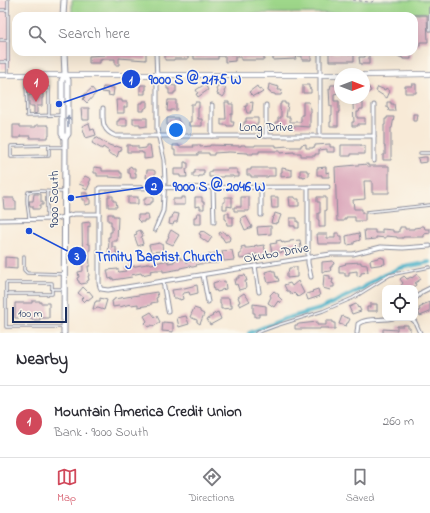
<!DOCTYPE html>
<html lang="en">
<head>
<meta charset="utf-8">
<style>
	body { margin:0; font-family:"Indie Flower",sans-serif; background:#f2f2f3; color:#2b2b33 }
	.controls { position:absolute; right:12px; bottom:12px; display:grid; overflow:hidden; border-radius:8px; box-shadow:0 4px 16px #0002 }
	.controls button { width:36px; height:36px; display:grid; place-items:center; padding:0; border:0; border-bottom:1px solid #e1e1e2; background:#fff; color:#2b2b33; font:20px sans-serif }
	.compass { position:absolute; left:334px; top:68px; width:36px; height:36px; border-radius:50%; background:#fff; box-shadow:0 4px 16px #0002; rotate:90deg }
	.scale { position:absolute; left:12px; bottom:10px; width:55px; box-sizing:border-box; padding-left:4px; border:2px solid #1b2f5e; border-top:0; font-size:11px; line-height:14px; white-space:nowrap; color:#1b2f5e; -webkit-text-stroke:3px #fbf7ec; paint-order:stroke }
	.you { position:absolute; left:176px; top:130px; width:14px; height:14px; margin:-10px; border:3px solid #fff; border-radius:50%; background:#1a73e8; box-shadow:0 0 0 6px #1a73e833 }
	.badge { display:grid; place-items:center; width:26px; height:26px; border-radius:50%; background:#d1495b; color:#fff; font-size:13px; font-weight:700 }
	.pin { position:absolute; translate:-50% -33px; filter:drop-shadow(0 1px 2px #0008) }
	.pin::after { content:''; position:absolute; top:21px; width:14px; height:12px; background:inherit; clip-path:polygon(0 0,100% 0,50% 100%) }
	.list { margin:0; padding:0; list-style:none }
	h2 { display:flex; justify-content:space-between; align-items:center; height:52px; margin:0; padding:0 16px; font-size:17px }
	h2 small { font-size:13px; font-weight:400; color:#7c7c81 }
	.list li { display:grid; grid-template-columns:26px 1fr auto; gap:12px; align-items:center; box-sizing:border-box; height:72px; padding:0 16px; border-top:1px solid #e1e1e2 }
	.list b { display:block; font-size:15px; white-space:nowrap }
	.list p { margin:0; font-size:13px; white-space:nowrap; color:#7c7c81 }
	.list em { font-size:13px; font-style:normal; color:#7c7c81 }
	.icon { flex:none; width:22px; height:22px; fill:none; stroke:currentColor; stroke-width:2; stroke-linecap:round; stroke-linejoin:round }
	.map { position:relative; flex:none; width:430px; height:333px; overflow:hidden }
	.search { position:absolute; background:#fff; box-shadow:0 4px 16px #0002; left:12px; right:12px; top:12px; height:44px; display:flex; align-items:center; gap:10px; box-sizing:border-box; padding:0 14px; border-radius:12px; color:#7c7c81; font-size:15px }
	.sheet { height:124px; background:#fff }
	nav { display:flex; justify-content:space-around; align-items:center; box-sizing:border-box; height:56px; border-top:1px solid #e1e1e2; background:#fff; font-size:11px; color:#7c7c81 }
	nav a { display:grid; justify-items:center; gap:2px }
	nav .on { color:#d1495b }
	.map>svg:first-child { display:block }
</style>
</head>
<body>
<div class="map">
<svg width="430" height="333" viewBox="0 0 430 333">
	<rect width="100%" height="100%" fill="#fbf7ec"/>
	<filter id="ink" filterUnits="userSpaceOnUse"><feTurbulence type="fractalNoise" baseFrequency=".025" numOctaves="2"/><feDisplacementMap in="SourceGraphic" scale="8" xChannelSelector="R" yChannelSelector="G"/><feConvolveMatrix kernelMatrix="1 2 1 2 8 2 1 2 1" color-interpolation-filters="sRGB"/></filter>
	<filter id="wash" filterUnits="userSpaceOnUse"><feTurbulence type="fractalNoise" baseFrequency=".012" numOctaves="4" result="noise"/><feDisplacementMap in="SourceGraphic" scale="16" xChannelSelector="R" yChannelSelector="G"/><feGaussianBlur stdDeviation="0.9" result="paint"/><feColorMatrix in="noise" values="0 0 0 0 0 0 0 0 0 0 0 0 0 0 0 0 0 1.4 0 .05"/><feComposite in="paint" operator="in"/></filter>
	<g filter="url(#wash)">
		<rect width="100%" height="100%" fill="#f8ead7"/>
		<g fill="#f7cfd3">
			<polygon points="0,0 10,0 10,68 0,69"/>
			<polygon points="388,13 430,13 430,36 414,36 414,16 388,16"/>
		</g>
		<polygon fill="#9ed78a" stroke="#5c8374" points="72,0 430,0 430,13 72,14"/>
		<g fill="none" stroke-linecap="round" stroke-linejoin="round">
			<polyline stroke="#49b0c8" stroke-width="4" points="249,333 284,319 320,309 363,288 379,277 400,268 430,262"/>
		</g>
		<g id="blocks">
			<g fill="#dba8bb">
				<polygon points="414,15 427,15 428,42 420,42 420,46 416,46 416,43 414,43"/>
				<polygon points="105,52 146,52 146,60 119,58 119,65 115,65 115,59 102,59 102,60 100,60 100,63 89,63 89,56 105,55"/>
				<polygon points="170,52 230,52 230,54 239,54 239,52 245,52 245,53 277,52 278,54 291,52 306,52 306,53 311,53 311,60 302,60 302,56 295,56 296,59 273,60 273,57 271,56 264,56 264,60 241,60 241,57 235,57 235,61 225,62 225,56 218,56 218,59 194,59 194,55 188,55 188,59 174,59 174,60 165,60 165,53"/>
				<polygon points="329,52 333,52 333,53 349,53 349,54 354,54 354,61 329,61"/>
				<polygon points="397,52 411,52 411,59 403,59 403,58 397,56"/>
				<polygon points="365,55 369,55 369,64 360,64 359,57 365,57"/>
				<polygon points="205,84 208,90 198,97 196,94 198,93 196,90"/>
				<polygon points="219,84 226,88 224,92 226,93 223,97 217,94 218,91 216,90"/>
				<polygon points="269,84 279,87 278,90 282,90 281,95 275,95 275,94 270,93 270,92 268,91"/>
				<polygon points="364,84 366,87 368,86 371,91 364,95"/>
				<polygon points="412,84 416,84 416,93 405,93 405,86 412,86"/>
				<polygon points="141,85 146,85 146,90 145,90 145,94 140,94 140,86 141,86"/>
				<polygon points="167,85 176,86 176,92 174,92 174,94 169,94 169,89 167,89"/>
				<polygon points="303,85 309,85 309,88 311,89 311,93 303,93"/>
				<polygon points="331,85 338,85 338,93 334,94 334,101 339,101 339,112 338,112 338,126 330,126 330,122 331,122 331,115 332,115 332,106 330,106 329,89 330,89"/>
				<polygon points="257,86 259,90 261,89 263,92 258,95 257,94 253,96 249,92"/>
				<polygon points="103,87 114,88 113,96 108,95 109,93 102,92"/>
				<polygon points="378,87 385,90 386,88 390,91 387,98 376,91"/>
				<polygon points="92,88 96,93 87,103 83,99 85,97 83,96"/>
				<polygon points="39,94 43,94 43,98 42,98 42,106 37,106 37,113 34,114 34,106 29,106 29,95 39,95"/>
				<polygon points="116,100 122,100 122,102 127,102 127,107 124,107 124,113 117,113"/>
				<polygon points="168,100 176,100 176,110 171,110 171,111 167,111"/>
				<polygon points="143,101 147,101 147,107 144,109 144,111 139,111 139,103 143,103"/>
				<polygon points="195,102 199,102 199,108 198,108 198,119 202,119 202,126 189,126 189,122 191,122 191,104 195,104"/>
				<polygon points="225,102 229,102 229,104 233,104 233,114 231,114 231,122 234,122 233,126 227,126 227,125 221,125 221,119 226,119"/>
				<polygon points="253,102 252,111 250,111 251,113 247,113 245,106 247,106 247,103"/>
				<polygon points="281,102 285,102 285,104 288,104 286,117 290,117 290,122 301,122 301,115 303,115 303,102 309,102 310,108 311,108 311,113 310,113 310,127 296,126 294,126 294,125 282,126 282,127 275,126 275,122 278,122 278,118 281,118 281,111 280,110 280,104 281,104"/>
				<polygon points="387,102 391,102 391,104 394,104 395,111 389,111 388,108 387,108"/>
				<polygon points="357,103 363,103 363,109 360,109 359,112 357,112 357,118 365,118 365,124 358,124 358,126 352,126 352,122 354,122 353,104 357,104"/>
				<polygon points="81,108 89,108 89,120 82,120"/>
				<polygon points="413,114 418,114 417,121 413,121"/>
				<polygon points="387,117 394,117 392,128 391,128 391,160 383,160 383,155 385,155 385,146 384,146 384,125 385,125 385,119 387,119"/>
				<polygon points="133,118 147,118 147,126 140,127 140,124 133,124"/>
				<polygon points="167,118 178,118 178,122 180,122 180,125 174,126 167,125"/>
				<polygon points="246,118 258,118 258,124 251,125 250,126 244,126 244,122 246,122"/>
				<polygon points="119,119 127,119 127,126 117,126 117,121 119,121"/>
				<polygon points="89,123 91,130 94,129 96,135 86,138 82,126"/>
				<polygon points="13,125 20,125 20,127 36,127 36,125 48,125 48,126 49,126 49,136 48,136 48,138 30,138 30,136 20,136 20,138 13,138"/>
				<polygon points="96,137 109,145 115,147 116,146 122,148 120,152 119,151 117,157 108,153 109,151 103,147 102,149 92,143"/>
				<polygon points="306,144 306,148 313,148 313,147 315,147 315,145 330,144 330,147 334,147 334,152 327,152 327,149 319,150 319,154 315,154 315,156 301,156 301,153 294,153 294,152 280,153 280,151 259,151 259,153 253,153 253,154 248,154 248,153 229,152 214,153 214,155 209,155 209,153 198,153 198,155 175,155 175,150 173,150 173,145 179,145 179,147 194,147 193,145 200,145 200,147 210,146 210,145 241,146 241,145 245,145 245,146 255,146 255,145 276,145 276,147 288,146 288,147 301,147 301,145"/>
				<polygon points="127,145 131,145 131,146 138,146 138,149 146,148 146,145 150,145 152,158 144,159 144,153 142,153 142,152 127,152"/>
				<polygon points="341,145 361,145 361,146 365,146 365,154 351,154 351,156 341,156"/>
				<polygon points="424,157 427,157 427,162 419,163 418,158"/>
				<polygon points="184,162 186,162 186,163 188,163 188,169 186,169 187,177 180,177 180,175 174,175 174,169 184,169"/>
				<polygon points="368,164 368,166 389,166 389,193 372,193 372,181 364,181 365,199 353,200 354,209 362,209 362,213 365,213 365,221 355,221 355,217 346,217 346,219 344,219 344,221 337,221 335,167"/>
				<polygon points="131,166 132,168 135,168 135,173 136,173 136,178 131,178 130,173 128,173 128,168"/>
				<polygon points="94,167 102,168 102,171 120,171 120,173 122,173 122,178 109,177 109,176 97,176 97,173 94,173"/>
				<polygon points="326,167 326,173 329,172 329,177 322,177 322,175 317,175 317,168"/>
				<polygon points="251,168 275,168 275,176 268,176 268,177 251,177 251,175 247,175 247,170 251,170"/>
				<polygon points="282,168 292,170 292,176 281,177 281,172 282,172"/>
				<polygon points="227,169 237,169 237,173 239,173 239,177 233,177 233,176 223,176 223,177 209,177 209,172 211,172 211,170 227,170"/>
				<polygon points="147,170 153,170 155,171 155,177 152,177 152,178 146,178"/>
				<polygon points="195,170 204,170 204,173 203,173 203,176 199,176 199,177 193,177 193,173 195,173"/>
				<polygon points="300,170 307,170 307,172 309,172 309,176 303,177 303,176 300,176"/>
				<polygon points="85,176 91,179 89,183 90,183 87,190 83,188 84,186 79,184"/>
				<polygon points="82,193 87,193 88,199 90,199 90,204 85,205 85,200 82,200"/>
				<polygon points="34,194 41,194 41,202 43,202 43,205 40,205 40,209 33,209 33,206 30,206 29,201 33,201"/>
				<polygon points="108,196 113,196 113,201 116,201 117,207 108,207"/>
				<rect x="128" y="197" width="10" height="7"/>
				<polygon points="146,197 153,197 153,202 151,202 151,204 144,205 144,199 146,199"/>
				<polygon points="181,197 185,197 185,205 173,205 173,199 181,199"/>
				<polygon points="195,197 202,197 202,202 204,202 204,209 200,209 200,206 195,207"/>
				<polygon points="225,197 232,197 232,207 227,206 227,209 223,209 223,202 225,202"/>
				<polygon points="241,197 249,197 249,211 234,211 234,207 241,207"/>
				<polygon points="271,197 278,197 278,208 272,208"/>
				<polygon points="289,197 295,197 295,199 299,199 299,206 290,206"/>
				<polygon points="317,197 326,197 326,210 325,210 325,227 319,227 319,220 318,220 318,213 320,213 320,202 317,202"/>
				<polygon points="3,198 14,198 14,201 16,201 16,209 4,209"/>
				<polygon points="173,213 179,214 177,222 174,222 173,225 169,224 170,218 172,218"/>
				<polygon points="197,213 201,213 201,224 194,224 194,217 196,217"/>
				<polygon points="225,213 229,213 229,217 233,217 233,225 227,225 226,219 225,219"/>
				<polygon points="275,213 281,215 278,223 276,222 276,224 271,223 273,217 274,217"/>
				<polygon points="108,214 113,214 113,216 118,216 117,241 112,241 112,247 116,247 116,253 118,253 118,257 116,257 116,261 111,261 111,257 109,257 108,255 109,241 108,241 108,237 110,237 110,232 112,232 112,226 111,226 111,221 108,221"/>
				<polygon points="144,214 148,214 149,220 144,220 144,222 140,222 137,219 138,218 138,215 144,215"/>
				<polygon points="246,216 252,227 245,230 241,221 242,220 241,218"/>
				<polygon points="290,218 297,218 297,222 299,222 299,228 295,228 295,226 290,226"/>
				<polygon points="90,222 90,227 88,226 88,244 90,244 90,250 89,250 90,266 88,266 89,276 88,276 89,280 87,281 87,283 81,284 80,283 79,283 79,281 78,281 77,278 79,277 78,272 83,271 82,223"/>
				<polygon points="271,226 271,234 258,235 257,227"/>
				<polygon points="421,226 424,226 425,229 430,229 430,233 424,234 424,237 403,237 403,238 397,238 397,237 386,236 386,238 376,237 376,239 365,240 364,230 375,230 375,233 382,233 382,229 393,230 393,232 399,232 399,229 400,229 400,227 405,227 405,229 414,229 414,228 421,227"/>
				<polygon points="140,230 143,236 141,237 143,244 138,246 134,235 137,234 136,232"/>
				<polygon points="171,230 179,235 173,245 166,242 169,236 168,236"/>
				<polygon points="201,231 202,232 203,231 212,237 208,243 200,237 201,235 199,234"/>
				<polygon points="223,231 226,235 228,234 230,238 229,241 227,241 225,242 222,237 221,237 219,233"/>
				<polygon points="335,233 339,233 339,236 342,236 342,244 318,244 317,234 327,234 327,238 335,238"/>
				<polygon points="359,233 360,240 354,242 354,244 347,245 346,236"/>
				<polygon points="281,240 282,243 284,242 284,243 290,242 290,241 300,240 301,248 296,249 296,250 278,253 278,251 272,252 270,244 277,243 276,241"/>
				<polygon points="160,243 160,244 162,244 163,251 151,252 149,245"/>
				<polygon points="257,245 257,246 264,245 266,254 257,256 257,254 249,256 246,257 246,258 240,259 239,254 241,254 241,250 242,249 241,247 245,246 245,248 248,248 255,247 254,246"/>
				<polygon points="232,250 234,260 224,261 222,251"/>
				<polygon points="216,253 218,263 199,264 196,265 197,266 193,267 191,267 190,266 180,268 180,269 163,272 163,270 156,270 150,271 151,273 142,275 141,273 131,275 132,277 113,280 113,278 109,279 107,270 118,269 118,271 119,272 126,271 125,267 136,266 147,264 147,263 150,263 151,264 168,260 168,263 174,262 174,261 176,260 175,258 180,257 180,259 185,259 186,262 192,261 191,258 193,258 192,255 196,254 197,257"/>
				<polygon points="5,257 17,258 17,269 5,268"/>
				<polygon points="382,257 382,258 384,258 385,264 371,266 370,260"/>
				<polygon points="333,261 334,264 332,265 332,267 330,267 331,271 322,272 322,262"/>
				<polygon points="361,262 361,264 367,265 368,272 361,273 361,275 357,276 357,271 350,272 349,272 349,276 345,276 345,273 339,273 339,266 346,264 345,263"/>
				<polygon points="292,267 297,267 297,277 287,278 287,273 288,273 289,268 292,268"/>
				<polygon points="272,270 272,271 275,271 276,277 277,276 277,278 278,278 279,281 268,283 265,272"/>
				<polygon points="417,274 421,279 415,283 416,285 412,288 399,288 403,283 400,279 404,276 407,279 411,277 412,278"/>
				<polygon points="245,275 247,281 245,281 246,288 239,290 237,284 235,285 234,280 237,280 236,278 239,278 239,276"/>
				<polygon points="324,275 330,276 330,279 333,279 332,283 334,284 334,287 331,287 330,290 323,288"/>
				<polygon points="219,281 219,282 225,281 226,289 221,290 221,291 217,292 216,290 214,291 213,283"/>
				<polygon points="298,281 304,293 298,297 294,293 292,295 289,291 287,291 284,285 290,283 292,286"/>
				<polygon points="197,285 198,293 190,295 189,292 184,293 182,294 183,299 180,300 180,299 178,299 177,298 174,298 172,290 180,289"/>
				<polygon points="83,287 88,292 89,291 93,296 88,300 87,299 84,302 81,299 83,297 78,293"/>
				<polygon points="318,289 320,296 308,300 306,294 313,292 312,291"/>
				<polygon points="274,291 279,295 278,296 282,300 280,303 278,301 274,307 268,303 271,297 270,295"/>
				<polygon points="157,292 158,297 156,298 157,302 151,303 151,305 138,307 138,304 131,305 130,304 120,307 119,306 113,307 112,301 114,300 114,299"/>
				<polygon points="244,293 250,301 240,306 238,303 240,302 238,297"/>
				<polygon points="100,298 107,300 104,310 98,308 97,308 96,309 93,309 95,302 96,302 96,301 100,301"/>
				<polygon points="220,298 229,298 230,305 232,305 232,308 221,309 221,304 220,304"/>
				<polygon points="32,301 40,301 40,303 49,303 49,318 40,318 40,320 32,320 32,318 15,318 15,303 32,303"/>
				<polygon points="430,302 430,312 420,316 418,311 420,310 419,308 423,306 422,305"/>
				<polygon points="253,304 266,306 266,314 259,314 259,317 255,317 255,313 253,313"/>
				<polygon points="356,304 358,308 359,307 361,311 352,314 349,307"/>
				<polygon points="370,304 377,304 377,311 367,311 367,307 370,307"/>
				<polygon points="194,308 200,310 200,312 204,314 200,324 197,322 197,320 190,317"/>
				<polygon points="151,312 155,317 157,316 160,322 153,327 152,325 148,327 145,323 147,321 144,316"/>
				<polygon points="218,312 221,319 210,325 207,319 213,316 212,315"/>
				<polygon points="186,316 189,324 179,327 177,318"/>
				<polygon points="342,316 350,319 348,323 347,323 346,326 339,324"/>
				<polygon points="326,321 333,321 333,323 335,323 335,329 329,329 329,328 320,328 320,329 295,329 295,325 297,325 299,324 317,322 317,325 326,325"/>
				<polygon points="163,322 173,323 173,332 162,331"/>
				<polygon points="403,325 408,325 408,328 410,328 410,333 383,333 383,329 397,330 397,326 403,326"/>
			</g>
		</g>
	</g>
	<g filter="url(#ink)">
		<use href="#blocks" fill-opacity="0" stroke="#8a8c9a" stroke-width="1"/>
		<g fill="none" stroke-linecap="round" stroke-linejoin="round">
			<g stroke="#8a8c9a" stroke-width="3.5">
				<g id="lane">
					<polyline points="8,0 8,10"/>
					<polyline points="430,8 430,30"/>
					<polyline points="0,10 8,10 8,73"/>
					<polyline points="0,40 8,40"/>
					<polyline points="0,62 8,62"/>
					<polyline points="26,77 27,116 60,115"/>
					<polyline points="26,88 49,88 49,115"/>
					<polyline points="49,147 49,156 11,157 11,146 49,145 49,147 63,147"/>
					<polyline points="420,153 430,153"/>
					<polyline points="367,212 430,205"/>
					<polyline points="47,218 47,192"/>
					<path d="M29 219C29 210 25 201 28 192L40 191 63 192"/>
					<polyline points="24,256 24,270 27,273 62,274"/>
					<polyline points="7,294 52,294 52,289"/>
					<polyline points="62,327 6,327 6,283 52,283 52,289 62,289"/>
					<polyline points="256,333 275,326 323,311 353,298 390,275 430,267"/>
				</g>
			</g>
			<g stroke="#8a8c9a" stroke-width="5">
				<g id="street">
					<polyline points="320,52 320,136"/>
					<polyline points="212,105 212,136"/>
					<polyline points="266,105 266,136"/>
					<path d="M103 108C103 120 101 131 116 136H374"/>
					<polyline points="374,161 374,105"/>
					<polyline points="261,187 261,215"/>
					<polyline points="308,187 308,263 311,277"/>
					<polyline points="328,187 99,188 99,283 100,287 101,289 108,290 317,256 331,254 353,254 381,247 403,248 430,246"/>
					<polyline points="213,188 214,222"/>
					<polyline points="0,220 56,219 74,214 99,214"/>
					<polyline points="155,230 163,211 165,181 164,160 157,129 157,82 156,52"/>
					<polyline points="255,266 259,292"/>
					<polyline points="203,275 208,302"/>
					<polyline points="163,281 168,311"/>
					<polyline points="415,299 422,292 430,288"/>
					<polyline points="411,318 415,322 420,333"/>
					<path d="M357 333 358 324C366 317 383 321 393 318"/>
				</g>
			</g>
			<g stroke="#8a8c9a" stroke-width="6">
				<g id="secondary">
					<polyline points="0,75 340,75"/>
					<polyline points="364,75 430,74"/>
				</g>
			</g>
			<g stroke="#8a8c9a" stroke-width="7">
				<g id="primary">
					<polyline points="63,16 64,0"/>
					<polyline points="65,138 62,134 62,80 65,75"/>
					<polyline points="64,333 65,138 68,134 68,80 65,75 64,52"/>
				</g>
			</g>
			<polyline stroke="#8a8c9a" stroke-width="1" stroke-dasharray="3 3" stroke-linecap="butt" points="353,0 369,2 372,2 374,0"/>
			<use href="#lane" stroke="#fff" stroke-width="1.5"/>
			<use href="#street" stroke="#fff" stroke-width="3"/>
			<use href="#secondary" stroke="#fff" stroke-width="4.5"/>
			<use href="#primary" stroke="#fff" stroke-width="5"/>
		</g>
		<defs><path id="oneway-solid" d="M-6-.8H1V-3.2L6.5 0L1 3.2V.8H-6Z"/></defs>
		<use fill="#8d97ae" href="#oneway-solid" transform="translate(68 121) rotate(-90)"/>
	</g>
	<g text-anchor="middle" stroke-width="3" stroke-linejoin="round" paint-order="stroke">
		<g font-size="13" fill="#1b2f5e" stroke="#fbf7ec">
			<text x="266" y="131">Long Drive</text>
			<text transform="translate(53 199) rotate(-90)" y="5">9000 South</text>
			<text transform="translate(276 252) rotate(-10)" y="5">Okubo Drive</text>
		</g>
	</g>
	<path fill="none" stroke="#1d4ed8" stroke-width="1.5" d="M59 104L131 79M71 198L154 186M29 231L77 256"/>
	<g fill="#1d4ed8" stroke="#fbf7ec" stroke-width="1.5">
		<circle cx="59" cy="104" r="4"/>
		<circle cx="71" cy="198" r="4"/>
		<circle cx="29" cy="231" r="4"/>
		<circle cx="131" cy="79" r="10"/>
		<circle cx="154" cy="186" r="10"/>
		<circle cx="77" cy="256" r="10"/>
	</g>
	<g font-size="12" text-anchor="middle" font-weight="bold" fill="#fff">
		<text x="131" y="84">1</text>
		<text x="154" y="190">2</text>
		<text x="77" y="260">3</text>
	</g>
	<g font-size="14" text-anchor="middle" font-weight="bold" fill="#1d4ed8" stroke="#fbf7ec" stroke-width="3" stroke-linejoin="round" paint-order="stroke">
		<text x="195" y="84">9000 S @ 2175 W</text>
		<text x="219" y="191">9000 S @ 2046 W</text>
		<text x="159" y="261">Trinity Baptist Church</text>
	</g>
</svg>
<div class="controls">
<button><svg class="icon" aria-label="locate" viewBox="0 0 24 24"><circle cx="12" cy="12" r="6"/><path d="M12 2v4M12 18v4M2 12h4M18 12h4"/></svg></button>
</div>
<svg class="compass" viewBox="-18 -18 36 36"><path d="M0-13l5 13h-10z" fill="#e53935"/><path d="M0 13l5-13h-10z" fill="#7c7c81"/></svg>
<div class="scale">100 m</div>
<div class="you"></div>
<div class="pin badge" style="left:36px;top:102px">1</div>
<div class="search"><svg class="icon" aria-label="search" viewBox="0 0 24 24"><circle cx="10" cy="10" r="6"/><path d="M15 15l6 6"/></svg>Search here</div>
</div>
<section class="sheet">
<h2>Nearby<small></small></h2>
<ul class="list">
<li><span class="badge">1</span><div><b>Mountain America Credit Union</b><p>Bank · 9000 South</p></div><em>260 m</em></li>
</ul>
</section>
<nav>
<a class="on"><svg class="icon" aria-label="map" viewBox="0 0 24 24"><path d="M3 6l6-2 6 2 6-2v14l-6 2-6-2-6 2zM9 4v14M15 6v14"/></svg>Map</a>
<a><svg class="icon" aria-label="directions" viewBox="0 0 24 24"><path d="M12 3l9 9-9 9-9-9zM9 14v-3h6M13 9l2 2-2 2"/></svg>Directions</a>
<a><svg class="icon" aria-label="saved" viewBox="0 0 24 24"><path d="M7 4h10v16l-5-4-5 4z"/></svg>Saved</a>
</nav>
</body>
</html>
